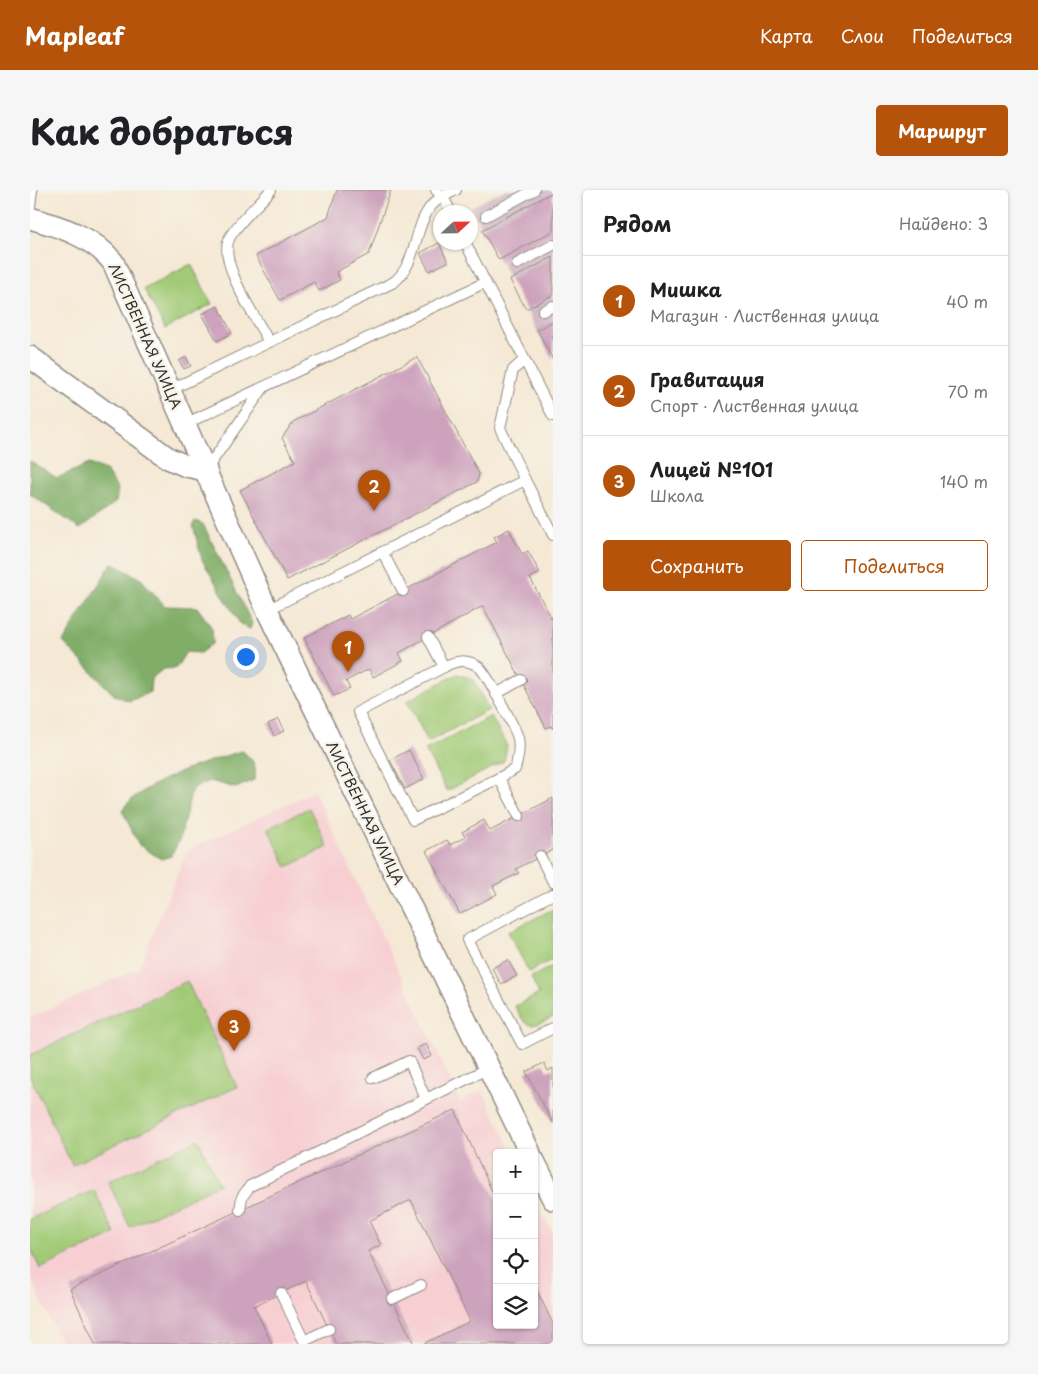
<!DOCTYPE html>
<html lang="ru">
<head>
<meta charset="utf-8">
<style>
	body { margin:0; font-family:"Playpen Sans",sans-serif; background:#f6f6f6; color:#202124 }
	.controls { position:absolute; right:15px; bottom:15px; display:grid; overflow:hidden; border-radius:5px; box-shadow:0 1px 4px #0004 }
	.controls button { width:45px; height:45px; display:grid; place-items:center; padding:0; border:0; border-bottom:1px solid #e0e0e0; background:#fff; color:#202124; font:25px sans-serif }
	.compass { position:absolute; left:403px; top:15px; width:45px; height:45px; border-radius:50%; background:#fff; box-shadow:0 1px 4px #0004; rotate:68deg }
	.you { position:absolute; left:215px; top:466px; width:18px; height:18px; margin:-12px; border:4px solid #fff; border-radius:50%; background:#1a73e8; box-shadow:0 0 0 8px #1a73e833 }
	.badge { display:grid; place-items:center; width:32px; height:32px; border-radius:50%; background:#b45309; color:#fff; font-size:16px; font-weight:700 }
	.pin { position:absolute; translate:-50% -41px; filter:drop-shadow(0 1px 2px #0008) }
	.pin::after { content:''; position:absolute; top:26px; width:18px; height:15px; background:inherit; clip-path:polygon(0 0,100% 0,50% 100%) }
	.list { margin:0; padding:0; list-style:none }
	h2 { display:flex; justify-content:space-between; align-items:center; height:65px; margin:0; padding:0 20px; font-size:21px }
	h2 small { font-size:16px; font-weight:400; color:#757577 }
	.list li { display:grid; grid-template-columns:32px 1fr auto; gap:15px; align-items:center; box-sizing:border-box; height:90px; padding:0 20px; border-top:1px solid #e0e0e0 }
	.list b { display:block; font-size:19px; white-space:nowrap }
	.list p { margin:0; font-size:16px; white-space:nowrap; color:#757577 }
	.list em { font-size:16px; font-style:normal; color:#757577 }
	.actions { display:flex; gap:10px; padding:15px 20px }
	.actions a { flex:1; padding:11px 0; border:1px solid #b45309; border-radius:5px; text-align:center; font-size:18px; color:#b45309 }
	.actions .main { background:#b45309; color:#fff }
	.icon { flex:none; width:28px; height:28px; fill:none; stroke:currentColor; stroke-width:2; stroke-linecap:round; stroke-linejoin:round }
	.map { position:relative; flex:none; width:523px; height:1154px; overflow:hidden; border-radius:5px }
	header { display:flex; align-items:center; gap:30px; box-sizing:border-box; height:70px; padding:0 25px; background:#b45309; color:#fff }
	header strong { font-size:24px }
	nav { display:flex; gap:28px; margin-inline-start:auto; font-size:18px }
	.intro { display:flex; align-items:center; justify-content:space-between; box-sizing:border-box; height:120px; padding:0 30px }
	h1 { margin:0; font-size:35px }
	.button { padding:12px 22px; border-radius:5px; background:#b45309; color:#fff; font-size:18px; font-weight:700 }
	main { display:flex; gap:30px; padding:0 30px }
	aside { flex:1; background:#fff; border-radius:5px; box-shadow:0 1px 4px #0004 }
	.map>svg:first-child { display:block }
</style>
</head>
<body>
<header>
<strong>Mapleaf</strong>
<nav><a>Карта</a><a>Слои</a><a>Поделиться</a></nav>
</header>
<div class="intro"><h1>Как добраться</h1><a class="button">Маршрут</a></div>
<main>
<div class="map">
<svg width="523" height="1154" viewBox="0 0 523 1154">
	<rect width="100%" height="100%" fill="#f7f3e8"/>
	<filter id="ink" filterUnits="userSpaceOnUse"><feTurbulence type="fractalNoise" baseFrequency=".02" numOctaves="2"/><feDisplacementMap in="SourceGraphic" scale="10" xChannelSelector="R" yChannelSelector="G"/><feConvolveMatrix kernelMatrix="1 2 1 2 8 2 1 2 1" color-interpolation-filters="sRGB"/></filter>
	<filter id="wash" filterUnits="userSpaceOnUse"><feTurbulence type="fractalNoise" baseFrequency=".0096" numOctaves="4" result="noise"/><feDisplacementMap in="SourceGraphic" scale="20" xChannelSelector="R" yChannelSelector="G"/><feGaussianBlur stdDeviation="1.12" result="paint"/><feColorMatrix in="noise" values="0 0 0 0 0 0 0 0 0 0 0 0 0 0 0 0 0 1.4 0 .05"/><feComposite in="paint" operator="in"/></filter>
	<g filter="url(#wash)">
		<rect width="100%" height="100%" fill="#f5e9d5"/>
		<polygon fill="#f7cfd3" points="284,601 430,911 452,900 483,963 467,963 467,1135 504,1135 504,1006 523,1044 523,1154 32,1154 0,1087 0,828 109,778 157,661"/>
		<polygon fill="#d2bdc7" points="474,0 523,0 523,170 441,17"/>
		<g fill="#a0ca76" stroke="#667a50">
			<polygon points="161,74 182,114 135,139 114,99"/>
			<polygon points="427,484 443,489 459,520 398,552 377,511"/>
			<polygon points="461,526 477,556 474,571 417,601 395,560"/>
			<polygon points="279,618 298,657 257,677 238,638"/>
			<polygon points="523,719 523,769 499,782 478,742"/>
			<path d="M523 776V827C501 838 497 840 485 816L509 804 501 787Z"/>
			<polygon points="157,791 207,897 42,975 0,886 0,865"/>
			<polygon points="168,949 189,994 100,1037 78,992"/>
			<polygon points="64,1000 85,1044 10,1079 0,1056 0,1029"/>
		</g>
		<g fill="#80ae67" stroke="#566c49">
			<polygon points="0,271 27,288 59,274 75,280 88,299 86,312 50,339 0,304"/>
			<polygon points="165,331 173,334 222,433 220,439 210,434 172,370 163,335"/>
			<polygon points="82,373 110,388 135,416 167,417 182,438 183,453 170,463 156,462 146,478 133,479 121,489 120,502 100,511 84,505 33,452"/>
			<path d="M212 561C223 569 228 576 224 590L206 598 180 591 162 599 150 649 141 666 131 669 109 655 92 620C110 593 180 570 212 561Z"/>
		</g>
		<g id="blocks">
			<g fill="#cda2bd">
				<polygon points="307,0 361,0 339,64 306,82 310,90 289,101 284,92 250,110 226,66 298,27"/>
				<polygon points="523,2 523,41 469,70 452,40"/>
				<polygon points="409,53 418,72 399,81 390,63"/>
				<polygon points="523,67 523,105 496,119 480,90"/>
				<polygon points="188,116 202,143 187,151 172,124"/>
				<polygon points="523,131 523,170 507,140"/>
				<polygon points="156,167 161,176 154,179 149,171"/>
				<polygon points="387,167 449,284 447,292 257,390 210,300 265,271 252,248 263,232"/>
				<polygon points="479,339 492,364 498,361 510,383 500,388 523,431 523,539 521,536 516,538 453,416 369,463 373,471 343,487 339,479 316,491 320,499 304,506 274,448 318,425 320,429 467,352 464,347"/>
				<polygon points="249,529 254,541 244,546 238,534"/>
				<polygon points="379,560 394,589 375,599 360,570"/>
				<polygon points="523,608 523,660 486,679 489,683 463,696 467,704 430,724 396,661 417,650 420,655 435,647 432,642 454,630 460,641"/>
				<polygon points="478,770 487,786 471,794 462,778"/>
				<polygon points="396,854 402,866 393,870 387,858"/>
				<polygon points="514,873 518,881 523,878 523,933 496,882"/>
				<polygon points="425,920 467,1012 467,1135 504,1135 504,1094 523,1134 523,1154 393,1154 440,1131 381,1010 339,1031 351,1055 338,1061 384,1154 306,1154 276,1091 224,1116 242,1154 65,1154 40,1099"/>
			</g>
		</g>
	</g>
	<g filter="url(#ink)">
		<use href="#blocks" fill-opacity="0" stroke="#908a80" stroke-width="1"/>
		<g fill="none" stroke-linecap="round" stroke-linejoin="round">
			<g stroke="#908a80" stroke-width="12">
				<g id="service">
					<polyline points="406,0 413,7 421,22"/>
					<polyline points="0,17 2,0"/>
					<polyline points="456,26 504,0"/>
					<polyline points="435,52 523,226"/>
					<polyline points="487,74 523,55"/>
					<polyline points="513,121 523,116"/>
					<path d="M239 152C227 129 186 71 200 47 210 30 228 15 241 0"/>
					<path d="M140 200 364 92C388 73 383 37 402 15 408 8 418 4 426 0"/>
					<polyline points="155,234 454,93"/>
					<polyline points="176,280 234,197"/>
					<polyline points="495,290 523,345"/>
					<polyline points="353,363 373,401"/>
					<polyline points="237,420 495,290 470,238 483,180 493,171"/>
					<path d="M398 447 414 477C426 470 437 468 449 477 456 482 485 538 488 548 490 559 488 569 485 579L469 588 489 626"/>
					<polyline points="414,477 328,522 383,630 469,588"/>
					<polyline points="466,504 491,490"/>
					<polyline points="510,666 523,692"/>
					<polyline points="523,704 437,750 492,854 523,838"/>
					<polyline points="343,888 379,871 396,909"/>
					<polyline points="210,1020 212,1007 220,996 459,878"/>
					<polyline points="251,1103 274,1151 299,1139"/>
					<polyline points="362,1109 391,1095"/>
				</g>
			</g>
			<g stroke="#908a80" stroke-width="24">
				<g id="minor">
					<path d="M0 28C31 37 62 46 83 72L237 420 500 963"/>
					<polyline points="0,167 138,268 156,276 176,280"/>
					<polyline points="504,971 523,1009"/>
				</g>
			</g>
			<use href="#service" stroke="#fff" stroke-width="10"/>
			<use href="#minor" stroke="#fff" stroke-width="21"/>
		</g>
	</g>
	<g text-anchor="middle" stroke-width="5" stroke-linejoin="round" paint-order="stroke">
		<g font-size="14" fill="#2b2b2b" stroke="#f7f3e8">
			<text transform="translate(115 146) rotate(66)" y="5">ЛИСТВЕННАЯ УЛИЦА</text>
			<text transform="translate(335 623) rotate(64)" y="5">ЛИСТВЕННАЯ УЛИЦА</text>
		</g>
	</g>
</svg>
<div class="controls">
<button>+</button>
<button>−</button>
<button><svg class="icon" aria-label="locate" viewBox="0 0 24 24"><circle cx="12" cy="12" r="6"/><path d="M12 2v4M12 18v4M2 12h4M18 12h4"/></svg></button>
<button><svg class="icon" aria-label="layers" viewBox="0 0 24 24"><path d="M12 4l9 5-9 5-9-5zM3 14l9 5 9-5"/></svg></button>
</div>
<svg class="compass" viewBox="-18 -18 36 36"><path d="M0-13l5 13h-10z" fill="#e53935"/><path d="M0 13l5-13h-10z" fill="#757577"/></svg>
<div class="you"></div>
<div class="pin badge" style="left:318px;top:482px">1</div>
<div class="pin badge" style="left:344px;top:321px">2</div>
<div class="pin badge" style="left:204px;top:861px">3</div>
</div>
<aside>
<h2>Рядом<small>Найдено: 3</small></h2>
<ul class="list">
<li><span class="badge">1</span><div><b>Мишка</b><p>Магазин · Лиственная улица</p></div><em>40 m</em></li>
<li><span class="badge">2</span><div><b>Гравитация</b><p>Спорт · Лиственная улица</p></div><em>70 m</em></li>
<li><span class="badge">3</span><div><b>Лицей №101</b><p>Школа</p></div><em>140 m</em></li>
</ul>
<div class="actions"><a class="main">Сохранить</a><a>Поделиться</a></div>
</aside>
</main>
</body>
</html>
